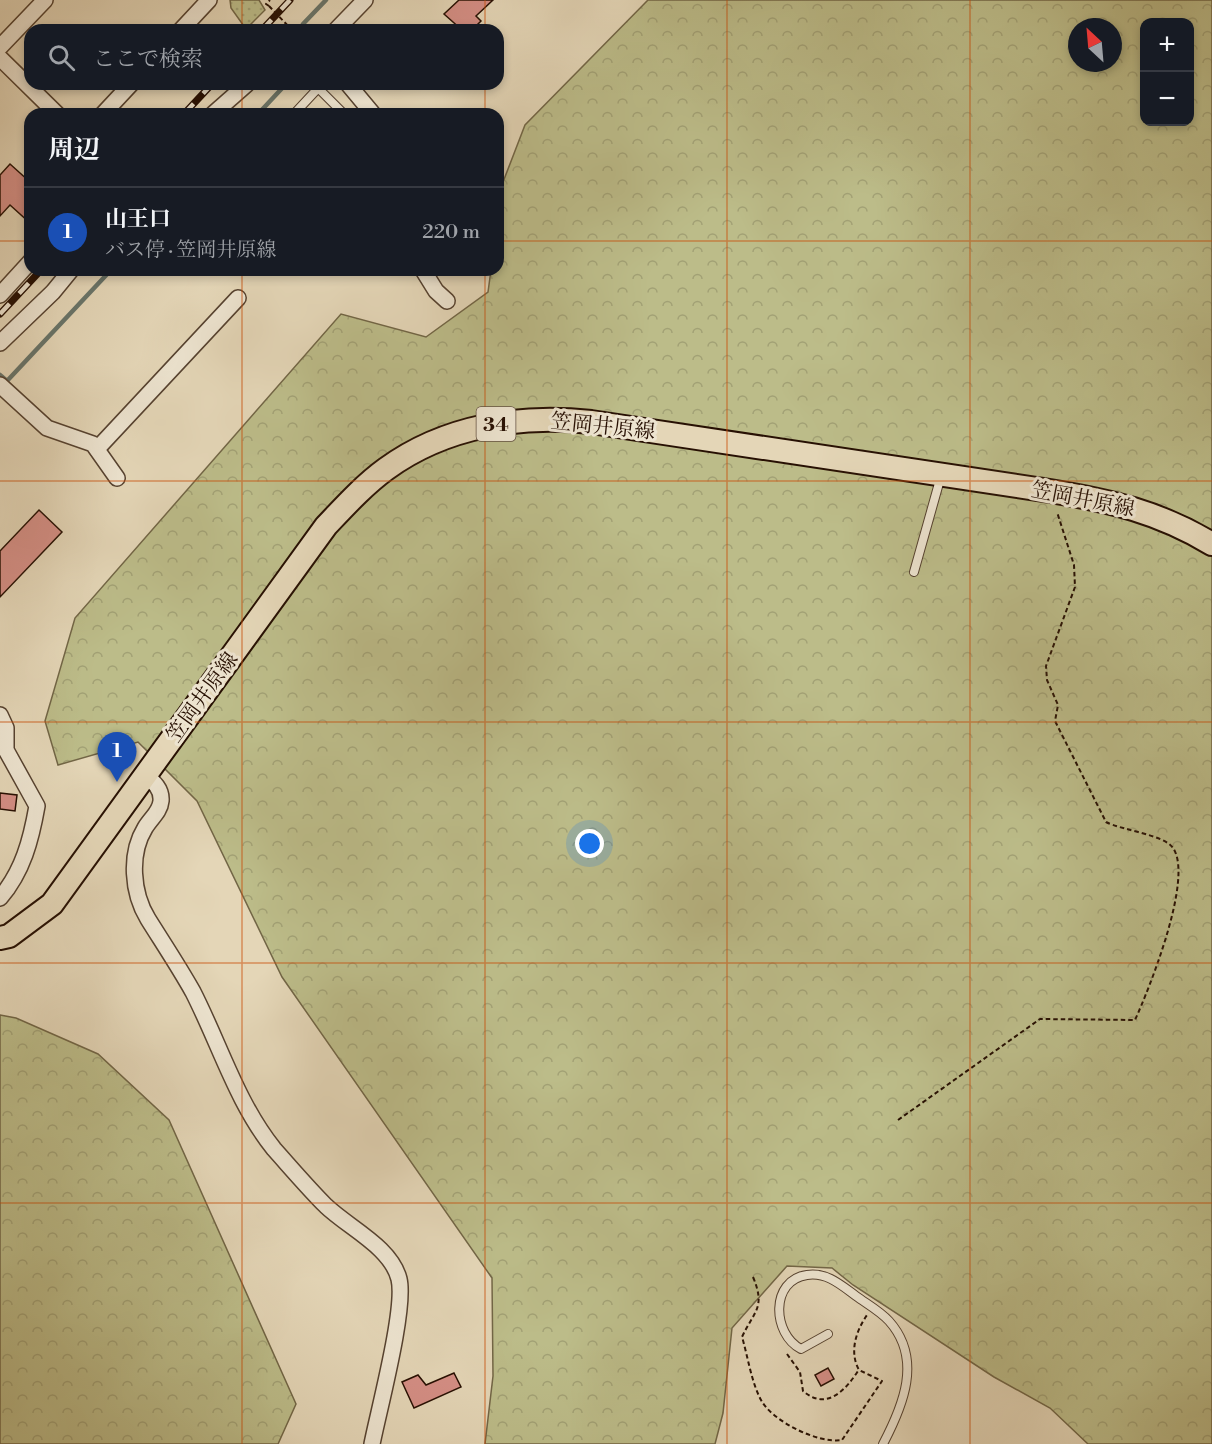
<!DOCTYPE html>
<html lang="ja">
<head>
<meta charset="utf-8">
<style>
	body { margin:0; font-family:"Libre Bodoni","Noto Serif JP",serif; background:#242831; color:#f1f3f6 }
	.controls { position:absolute; right:18px; top:18px; display:grid; overflow:hidden; border-radius:12px; box-shadow:0 3px 9px #0003 }
	.controls button { width:54px; height:54px; display:grid; place-items:center; padding:0; border:0; border-bottom:2px solid #363941; background:#171b24; color:#f1f3f6; font:30px sans-serif }
	.compass { position:absolute; left:1068px; top:18px; width:54px; height:54px; border-radius:50%; background:#171b24; box-shadow:0 3px 9px #0003; rotate:334deg }
	.you { position:absolute; left:590px; top:844px; width:21px; height:21px; margin:-15px; border:4px solid #fff; border-radius:50%; background:#1a73e8; box-shadow:0 0 0 9px #1a73e833 }
	.badge { display:grid; place-items:center; width:39px; height:39px; border-radius:50%; background:#c59692; color:#fff; font-size:20px; font-weight:700 }
	.pin { position:absolute; translate:-50% -50px; filter:drop-shadow(0 2px 3px #0008) }
	.pin::after { content:''; position:absolute; top:32px; width:21px; height:18px; background:inherit; clip-path:polygon(0 0,100% 0,50% 100%) }
	.list { margin:0; padding:0; list-style:none }
	h2 { display:flex; justify-content:space-between; align-items:center; height:78px; margin:0; padding:0 24px; font-size:26px }
	h2 small { font-size:20px; font-weight:400; color:#9ea1a6 }
	.list li { display:grid; grid-template-columns:39px 1fr auto; gap:18px; align-items:center; box-sizing:border-box; height:90px; padding:0 24px; border-top:2px solid #363941 }
	.list b { display:block; font-size:22px; white-space:nowrap }
	.list p { margin:0; font-size:20px; white-space:nowrap; color:#9ea1a6 }
	.list em { font-size:20px; font-style:normal; color:#9ea1a6 }
	.icon { flex:none; width:33px; height:33px; fill:none; stroke:currentColor; stroke-width:2; stroke-linecap:round; stroke-linejoin:round }
	.map { position:relative; flex:none; width:1212px; height:1444px; overflow:hidden }
	.search { position:absolute; background:#171b24; box-shadow:0 3px 9px #0003; left:24px; top:24px; width:480px; height:66px; display:flex; align-items:center; gap:15px; box-sizing:border-box; padding:0 21px; border-radius:18px; color:#9ea1a6; font-size:22px }
	.panel { position:absolute; background:#171b24; box-shadow:0 3px 9px #0003; left:24px; top:108px; width:480px; height:168px; border-radius:18px }
	.map>svg:first-child { display:block }
</style>
</head>
<body>
<div class="map">
<svg width="1212" height="1444" viewBox="0 0 1212 1444">
	<defs>
		<pattern id="grass-dots" width="8" height="8" patternUnits="userSpaceOnUse" patternTransform="scale(1.5)"><rect width="8" height="8" fill="#bcbc89"/><path d="M2 2h.1M6 6h.1" fill="none" stroke="#a2a175" stroke-width="1.8" stroke-linecap="round"/></pattern>
		<pattern id="forest-crowns" width="20" height="18" patternUnits="userSpaceOnUse" patternTransform="scale(1.5)"><rect width="20" height="18" fill="#bcbc89"/><path d="M2 6a3 3 0 1 1 6 0M12 15a3 3 0 1 1 6 0" fill="none" stroke="#a2a175"/></pattern>
	</defs>
	<rect width="100%" height="100%" fill="#e4d6b7"/>
	<filter id="stains"><feTurbulence type="fractalNoise" baseFrequency=".00333" numOctaves="4"/><feColorMatrix values="0 0 0 0 .2 0 0 0 0 .09 0 0 0 0 .02 0 0 0 .5 -.17"/></filter>
	<radialGradient id="worn" r=".72"><stop offset=".6" stop-color="#630" stop-opacity="0"/><stop offset="1" stop-color="#630" stop-opacity=".3"/></radialGradient>
	<polygon fill="url(#grass-dots)" stroke="#726646" stroke-width="1.5" points="259,0 265,10 246,29 231,8 230,0"/>
	<g fill="url(#forest-crowns)" stroke="#726646" stroke-width="1.5" fill-rule="evenodd">
		<path d="M648 0H1212V1444H1088L1050 1408 994 1377 853 1285 832 1268 787 1266 732 1328 723 1413 715 1444H485L493 1376 492 1278 282 977 197 801 138 742 58 765 45 721 75 618 341 314 426 337 488 292 491 270H498V195L525 125ZM1144 22H1190V122H1144ZM1077 27H1113V63H1077Z"/>
		<polygon points="0,1015 16,1018 98,1054 169,1120 296,1404 278,1444 0,1444"/>
	</g>
	<g fill="none" stroke-linecap="round" stroke-linejoin="round">
		<g stroke="#69756a" stroke-width="4.5">
			<polyline points="303,24 326,0"/>
			<polyline points="258,114 286,84"/>
			<polyline points="0,375 7,381 111,270"/>
		</g>
	</g>
	<g fill="#d58f86" stroke="#271003" stroke-width="1.5">
		<polygon points="459,0 493,0 476,16 481,21 472,30 467,25 462,30 444,14"/>
		<polygon points="10,164 30,182 30,223 10,205 0,216 0,175"/>
		<polygon points="39,510 62,532 0,597 0,551"/>
		<polygon points="0,793 17,795 15,811 0,809"/>
		<polygon points="828,1368 834,1379 821,1386 815,1375"/>
		<polygon points="454,1373 461,1387 414,1408 402,1382 418,1375 426,1385"/>
	</g>
	<g fill="none" stroke-linecap="round" stroke-linejoin="round">
		<g stroke="#564230" stroke-width="10">
			<g id="lane">
				<polyline points="318,88 344,114"/>
				<polyline points="294,114 322,84"/>
				<polyline points="914,572 941,476"/>
				<path d="M828 1334 801 1349C772 1334 770 1280 807 1275 827 1272 841 1285 856 1296 867 1304 880 1311 889 1321 923 1359 903 1406 883 1444"/>
			</g>
		</g>
		<g stroke="#564230" stroke-width="18">
			<g id="street">
				<polyline points="181,30 209,0"/>
				<polyline points="336,30 365,0"/>
				<polyline points="0,47 45,0"/>
				<polyline points="0,58 57,114"/>
				<polyline points="348,84 373,114"/>
				<polyline points="103,114 131,84"/>
				<polyline points="213,114 247,84"/>
				<polyline points="423,270 436,291 447,301"/>
				<polyline points="0,295 30,262"/>
				<polyline points="0,343 53,292 71,270"/>
				<polyline points="0,385 47,428 93,444 117,478"/>
				<polyline points="97,449 238,298"/>
				<path d="M0 715 6 728V750L37 806C31 840 23 871 0 898"/>
				<path d="M145 775C154 782 162 789 161 801 160 812 151 818 145 828 129 854 132 893 148 919 163 943 179 967 193 992 220 1045 237 1103 274 1149 291 1168 308 1188 326 1206 349 1228 391 1247 399 1279 406 1308 379 1409 372 1444"/>
			</g>
		</g>
		<g stroke="#271003" stroke-width="26">
			<path id="primary" d="M0 938 9 936 52 904 326 526C345 506 364 485 386 469 445 426 520 414 591 422L1050 491C1111 501 1159 512 1212 544"/>
		</g>
		<g stroke="#271003" stroke-width="2" stroke-dasharray="4.5 3" stroke-linecap="butt">
			<polyline points="269,6 266,4 270,0"/>
			<path d="M898 1120 1040 1019 1135 1020C1149 989 1194 878 1173 848 1165 835 1121 830 1106 822L1055 721 1058 705 1047 680 1046 666 1075 587 1074 565 1057 512"/>
			<path d="M753 1277C766 1308 754 1311 742 1337 748 1357 751 1381 761 1400 772 1421 818 1444 842 1440L882 1381 859 1370C849 1352 856 1331 867 1315"/>
			<path d="M787 1354 800 1372 803 1391C826 1411 845 1391 858 1371"/>
		</g>
		<use href="#lane" stroke="#ede4d0" stroke-width="8"/>
		<use href="#street" stroke="#ede4d0" stroke-width="15"/>
		<use href="#primary" stroke="#e4d6b7" stroke-width="22"/>
		<g stroke="#271003" stroke-width="7">
			<g id="rail">
				<polyline points="262,30 290,0"/>
				<polyline points="184,114 212,84"/>
				<polyline points="0,314 41,270"/>
			</g>
		</g>
		<use href="#rail" stroke="#ede4d0" stroke-width="4.5" stroke-dasharray="14" stroke-linecap="butt"/>
		<polyline stroke="#271003" stroke-width="2" stroke-dasharray="4.5 3" stroke-linecap="butt" points="269,6 292,30"/>
	</g>
	<path fill="none" stroke="#cb4e0b" stroke-width="1.5" stroke-opacity="0.55" d="M242 0V30M485 0V30M727 0V1444M970 0V1444M242 84V114M485 84V114M0 241H30M498 241H1212M242 270V1444M485 270V1444M0 481H1212M0 722H1212M0 963H1212M0 1203H1212"/>
	<g text-anchor="middle" stroke-width="6" stroke-linejoin="round" paint-order="stroke">
		<rect fill="#ede4d0" stroke="#625040" stroke-width="1.5" x="476.5" y="407" width="39" height="34" rx="4.5"/>
		<g font-size="20" font-weight="bold" fill="#271003">
			<text x="496" y="431">34</text>
		</g>
		<g font-size="21" fill="#271003" stroke="#ede4d0">
			<text transform="translate(603 426) rotate(6)" y="7">笠岡井原線</text>
			<text transform="translate(1083 499) rotate(11)" y="7">笠岡井原線</text>
			<text transform="translate(202 697) rotate(-54)" y="7">笠岡井原線</text>
		</g>
	</g>
	<rect width="100%" height="100%" filter="url(#stains)"/>
	<rect width="100%" height="100%" fill="url(#worn)"/>
</svg>
<div class="controls">
<button>+</button>
<button>−</button>
</div>
<svg class="compass" viewBox="-18 -18 36 36"><path d="M0-13l5 13h-10z" fill="#e53935"/><path d="M0 13l5-13h-10z" fill="#9ea1a6"/></svg>
<div class="you"></div>
<div class="pin badge" style="left:117px;top:782px;background:#1a4fb4">1</div>
<div class="search"><svg class="icon" aria-label="search" viewBox="0 0 24 24"><circle cx="10" cy="10" r="6"/><path d="M15 15l6 6"/></svg>ここで検索</div>
<section class="panel">
<h2>周辺<small></small></h2>
<ul class="list">
<li><span class="badge" style="background:#1a4fb4">1</span><div><b>山王口</b><p>バス停 · 笠岡井原線</p></div><em>220 m</em></li>
</ul>
</section>
</div>
</body>
</html>
